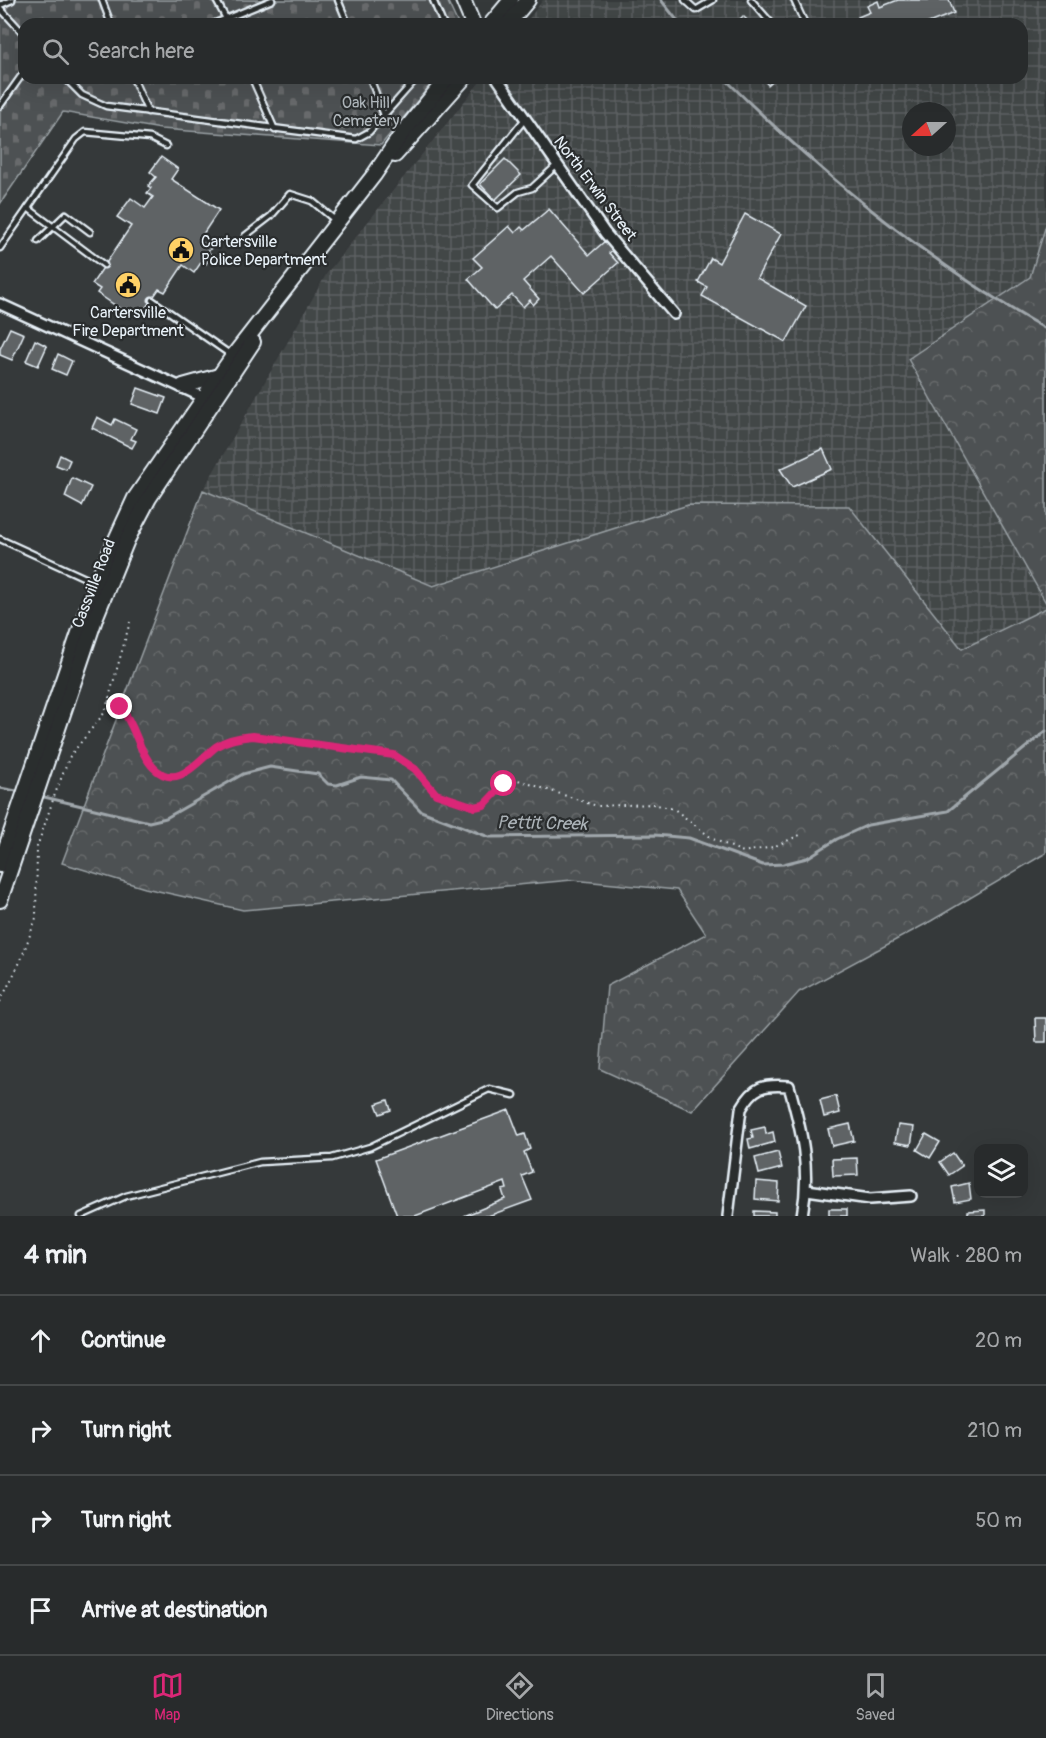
<!DOCTYPE html>
<html lang="en">
<head>
<meta charset="utf-8">
<style>
	body { margin:0; font-family:Pangolin,sans-serif; background:#303334; color:#f1f3f6 }
	.controls { position:absolute; right:18px; bottom:18px; display:grid; overflow:hidden; border-radius:12px; box-shadow:0 6px 24px #0002 }
	.controls button { width:54px; height:54px; display:grid; place-items:center; padding:0; border:0; border-bottom:2px solid #444748; background:#282b2c; color:#f1f3f6; font:30px sans-serif }
	.compass { position:absolute; left:902px; top:102px; width:54px; height:54px; border-radius:50%; background:#282b2c; box-shadow:0 6px 24px #0002; rotate:249deg }
	.stop { position:absolute; width:18px; height:18px; margin:-14px; border:4px solid #db2777; border-radius:50%; background:#fff }
	.stop.end { background:#db2777; border-color:#fff; box-shadow:0 2px 6px #0008 }
	.list { margin:0; padding:0; list-style:none }
	h2 { display:flex; justify-content:space-between; align-items:center; height:78px; margin:0; padding:0 24px; font-size:26px }
	h2 small { font-size:20px; font-weight:400; color:#a5a7a9 }
	.list li { display:grid; grid-template-columns:39px 1fr auto; gap:18px; align-items:center; box-sizing:border-box; height:90px; padding:0 24px; border-top:2px solid #444748 }
	.list b { display:block; font-size:22px; white-space:nowrap }
	.list em { font-size:20px; font-style:normal; color:#a5a7a9 }
	.icon { flex:none; width:33px; height:33px; fill:none; stroke:currentColor; stroke-width:2; stroke-linecap:round; stroke-linejoin:round }
	.map { position:relative; flex:none; width:1046px; height:1216px; overflow:hidden }
	.search { position:absolute; background:#282b2c; box-shadow:0 6px 24px #0002; left:18px; right:18px; top:18px; height:66px; display:flex; align-items:center; gap:15px; box-sizing:border-box; padding:0 21px; border-radius:18px; color:#a5a7a9; font-size:22px }
	.sheet { height:438px; background:#282b2c }
	nav { display:flex; justify-content:space-around; align-items:center; box-sizing:border-box; height:84px; border-top:2px solid #444748; background:#282b2c; font-size:16px; color:#a5a7a9 }
	nav a { display:grid; justify-items:center; gap:3px }
	nav .on { color:#db2777 }
	.map>svg:first-child { display:block }
</style>
</head>
<body>
<div class="map">
<svg width="1046" height="1216" viewBox="0 0 1046 1216">
	<defs>
		<pattern id="industrial-grid" width="8" height="8" patternUnits="userSpaceOnUse" patternTransform="scale(1.5)"><rect width="8" height="8" fill="#424647"/><path d="M0 4h8M4 0v8" fill="none" stroke="#5d6162"/></pattern>
		<pattern id="forest-crowns" width="20" height="18" patternUnits="userSpaceOnUse" patternTransform="scale(1.5)"><rect width="20" height="18" fill="#4d5152"/><path d="M2 6a3 3 0 1 1 6 0M12 15a3 3 0 1 1 6 0" fill="none" stroke="#676a6c"/></pattern>
		<pattern id="cemetery-stones" width="16" height="16" patternUnits="userSpaceOnUse" patternTransform="scale(1.5)"><rect width="16" height="16" fill="#4d5152"/><path d="M2 7V4a2 2 0 0 1 4 0v3zM10 15v-3a2 2 0 0 1 4 0v3z" fill="#676a6c"/></pattern>
	</defs>
	<rect width="100%" height="100%" fill="#35393a"/>
	<filter id="ink" filterUnits="userSpaceOnUse"><feTurbulence type="fractalNoise" baseFrequency=".0167" numOctaves="2"/><feDisplacementMap in="SourceGraphic" scale="12" xChannelSelector="R" yChannelSelector="G"/><feConvolveMatrix kernelMatrix="1 2 1 2 8 2 1 2 1" color-interpolation-filters="sRGB"/></filter>
	<g filter="url(#ink)">
		<path fill="url(#industrial-grid)" fill-rule="evenodd" d="M543 0H1046V225L1030 277 909 359 1046 603V608L962 649 848 506 688 505 433 586 203 490 327 273 483 78H1022V24H525ZM911 111H947V147H911Z"/>
		<g fill="url(#forest-crowns)" stroke="#9aa1a5" stroke-width="1.5">
			<polygon points="1046,225 1046,603 908,359 1030,277"/>
			<polygon points="203,490 433,586 688,505 849,506 962,649 1046,608 1046,853 931,921 799,992 692,1111 600,1069 607,986 706,934 677,890 572,880 243,910 145,888 62,863"/>
		</g>
		<polygon fill="url(#cemetery-stones)" stroke="#9aa1a5" stroke-width="1.5" points="0,0 447,0 458,24 24,24 24,78 436,78 381,145 161,129 63,112 0,204"/>
		<g fill="none" stroke-linecap="round" stroke-linejoin="round">
			<g stroke="#a0a7ac" stroke-width="3">
				<polyline points="661,0 680,24"/>
				<path d="M724 78C821 174 927 262 1046 329"/>
				<polyline points="0,788 22,792"/>
				<polyline points="40,796 149,822 166,818 243,774 270,767 318,774 328,784 337,785 361,777 391,780 421,811 489,837 655,835 689,838 763,865 783,864 807,858 837,839 868,825 948,811 1046,731"/>
			</g>
		</g>
		<g fill="#5f6365" stroke="#e8f1f8" stroke-width="1.5">
			<polygon points="898,0 949,0 954,13 926,24 861,24 858,17 870,12 867,6 878,1 880,7"/>
			<polygon points="743,16 751,24 735,24"/>
			<polygon points="762,78 776,78 768,85"/>
			<polygon points="161,157 178,169 171,179 219,210 199,240 211,248 208,252 212,255 206,264 202,261 194,273 183,265 165,292 159,289 140,316 134,312 131,316 97,293 100,289 92,284 131,226 117,217 131,198 145,208 153,197 147,193 151,188 148,186 156,177 150,172"/>
			<polygon points="505,159 521,175 495,200 480,184"/>
			<polygon points="549,209 589,255 605,241 613,250 609,253 618,263 584,293 551,256 523,281 539,299 533,305 530,300 523,307 512,295 495,310 468,279 482,267 473,258 509,226 515,233 521,227 524,230"/>
			<polygon points="745,214 781,234 757,278 806,306 786,342 702,296 707,287 698,282 711,258 719,263"/>
			<polygon points="10,328 24,334 12,360 0,355 0,349"/>
			<polygon points="35,340 47,346 38,366 26,361"/>
			<polygon points="58,354 72,361 66,375 52,369"/>
			<polygon points="138,388 166,398 160,414 132,404"/>
			<polygon points="97,417 112,425 115,419 136,429 131,439 136,441 132,448 92,428"/>
			<polygon points="823,449 832,469 792,487 780,469"/>
			<polygon points="60,455 70,460 66,469 56,465"/>
			<polygon points="72,478 91,487 82,506 65,497"/>
			<polygon points="1035,1018 1046,1018 1046,1042 1036,1042"/>
			<polygon points="836,1096 840,1113 824,1117 820,1100"/>
			<polygon points="388,1100 391,1110 380,1114 376,1104"/>
			<polygon points="509,1110 519,1136 525,1134 530,1149 524,1152 532,1172 522,1176 532,1200 488,1216 464,1216 505,1199 502,1190 507,1189 505,1182 415,1216 397,1216 376,1159"/>
			<polygon points="850,1124 854,1141 832,1146 828,1129"/>
			<polygon points="898,1125 914,1127 911,1145 895,1142"/>
			<polygon points="765,1127 766,1134 773,1132 775,1142 750,1149 748,1139 753,1138 751,1130"/>
			<polygon points="926,1134 940,1142 930,1158 917,1150"/>
			<polygon points="778,1152 782,1168 759,1174 755,1158"/>
			<polygon points="953,1153 962,1166 949,1175 940,1162"/>
			<polygon points="857,1158 858,1175 833,1176 832,1159"/>
			<polygon points="756,1181 779,1183 778,1201 755,1199"/>
			<polygon points="969,1183 971,1199 955,1202 952,1187"/>
			<rect x="829" y="1209" width="18" height="7"/>
			<polygon points="985,1210 985,1216 968,1216 968,1211"/>
			<polygon points="754,1211 775,1212 775,1216 754,1216"/>
		</g>
		<g fill="none" stroke-linecap="round" stroke-linejoin="round">
			<g stroke="#e8f1f8" stroke-width="9">
				<g id="lane">
					<polyline points="102,0 111,24"/>
					<polyline points="216,0 229,24"/>
					<polyline points="338,0 348,24"/>
					<polyline points="433,0 443,24"/>
					<polyline points="685,0 696,10 713,0"/>
					<polyline points="751,0 772,24"/>
					<polyline points="794,0 805,24"/>
					<polyline points="0,5 12,0"/>
					<polyline points="0,8 24,34"/>
					<polyline points="213,24 272,0"/>
					<polyline points="65,78 82,95 106,106 356,139 369,132 417,78"/>
					<polyline points="133,78 148,112"/>
					<polyline points="252,78 275,130"/>
					<polyline points="370,78 384,115"/>
					<polyline points="0,106 24,72"/>
					<polyline points="525,119 472,185 498,208 518,192 532,188 557,165"/>
					<polyline points="28,208 104,265"/>
					<polyline points="245,236 271,216 290,194 312,201 336,221"/>
					<polyline points="38,241 66,214 90,232"/>
					<polyline points="0,248 76,139 85,132 150,138 166,146"/>
					<polyline points="152,300 231,355"/>
					<polyline points="0,539 94,582"/>
					<polyline points="81,1216 126,1196 260,1162 332,1158 370,1147 489,1089 514,1095"/>
				</g>
			</g>
			<g stroke="#e8f1f8" stroke-width="14">
				<g id="street">
					<polyline points="497,78 605,233 674,314"/>
					<polyline points="0,304 209,400"/>
					<polyline points="807,1190 870,1199 911,1196"/>
					<path d="M728 1216 741 1109C754 1086 763 1084 789 1086 802 1132 811 1168 802 1216"/>
				</g>
			</g>
			<g stroke="#e8f1f8" stroke-width="18">
				<g id="secondary">
					<polyline points="463,0 473,24"/>
					<polyline points="491,24 511,0"/>
					<polyline points="508,24 528,0"/>
					<polyline points="395,155 464,78"/>
					<polyline points="183,386 219,376"/>
					<polyline points="0,865 96,583 135,498 233,356 374,175 401,135 447,78"/>
					<polyline points="0,900 96,616 127,540 149,498 253,342"/>
				</g>
			</g>
			<g stroke="#e8f1f8" stroke-width="2" stroke-dasharray="1.5 4.5" stroke-linecap="butt">
				<path d="M108 701 118 704 123 710C136 728 138 752 154 768 177 792 200 758 217 746 228 739 240 737 253 736L394 755 415 769 436 793 475 807 484 805 504 784 518 780 597 806 653 804 674 809 713 839 743 852 773 847 800 835"/>
				<polyline points="0,1002 21,960 36,918 37,847 55,794 70,756 105,712 130,622"/>
			</g>
			<use href="#lane" stroke="#2a2d2e" stroke-width="4.5"/>
			<use href="#street" stroke="#2a2d2e" stroke-width="9"/>
			<use href="#secondary" stroke="#2a2d2e" stroke-width="14"/>
		</g>
	</g>
	<g fill="none" stroke-linecap="round" stroke-linejoin="round" filter="url(#ink)">
		<path stroke="#db2777" stroke-width="8" d="M120 707C136 725 138 752 154 768 178 792 200 758 217 746 228 739 240 737 253 736L394 755 415 769 436 794 475 807 484 805 504 784"/>
	</g>
	<defs>
		<g id="civic-disc" transform="scale(1.35)"><circle r="9.5" fill="#ffd166" stroke="#2a2d2e"/><path d="M-.6-6.5H3V-4.5H.6V-3L4-1V1h2V6H-6V1h2V-1L-.6-3ZM-1.2 2.5V6h2.4V2.5Z" fill="#111"/></g>
	</defs>
	<g fill-rule="evenodd">
		<use href="#civic-disc" x="181" y="250"/>
		<use href="#civic-disc" x="128" y="285"/>
	</g>
	<g text-anchor="middle" stroke-width="4.5" stroke-linejoin="round" paint-order="stroke">
		<g font-size="16" fill="#b2b9be" stroke="#2a2d2e">
			<text x="366" y="108">Oak Hill<tspan x="366" dy="18">Cemetery</tspan></text>
		</g>
		<g font-size="16" fill="#e8f1f8" stroke="#2a2d2e">
			<text transform="translate(596 188) rotate(53)" y="6">North Erwin Street</text>
			<text transform="translate(93 583) rotate(-69)" y="6">Cassville Road</text>
		</g>
		<g font-size="16" fill="#e8f1f8" stroke="#2a2d2e" text-anchor="start">
			<text x="201" y="247">Cartersville<tspan x="201" dy="18">Police Department</tspan></text>
			<text x="128" y="318" text-anchor="middle">Cartersville<tspan x="128" dy="18">Fire Department</tspan></text>
		</g>
		<g font-size="18" font-style="italic" fill="#acb3b8" stroke="#2a2d2e">
			<text transform="translate(542 823) rotate(1)" y="6">Pettit Creek</text>
		</g>
	</g>
</svg>
<div class="controls">
<button><svg class="icon" aria-label="layers" viewBox="0 0 24 24"><path d="M12 4l9 5-9 5-9-5zM3 14l9 5 9-5"/></svg></button>
</div>
<svg class="compass" viewBox="-18 -18 36 36"><path d="M0-13l5 13h-10z" fill="#e53935"/><path d="M0 13l5-13h-10z" fill="#a5a7a9"/></svg>
<div class="stop" style="left:504px;top:784px"></div>
<div class="stop end" style="left:120px;top:707px"></div>
<div class="search"><svg class="icon" aria-label="search" viewBox="0 0 24 24"><circle cx="10" cy="10" r="6"/><path d="M15 15l6 6"/></svg>Search here</div>
</div>
<section class="sheet">
<h2>4 min<small>Walk · 280 m</small></h2>
<ul class="list">
<li><svg class="icon" aria-label="ahead" viewBox="0 0 24 24"><path d="M12 20V5M6 11l6-6 6 6"/></svg><div><b>Continue</b></div><em>20 m</em></li>
<li><svg class="icon" aria-label="right" viewBox="0 0 24 24"><path d="M7 20v-9h11M14 6l5 5-5 5"/></svg><div><b>Turn right</b></div><em>210 m</em></li>
<li><svg class="icon" aria-label="right" viewBox="0 0 24 24"><path d="M7 20v-9h11M14 6l5 5-5 5"/></svg><div><b>Turn right</b></div><em>50 m</em></li>
<li><svg class="icon" aria-label="arrive" viewBox="0 0 24 24"><path d="M6 21V4h12l-3 4 3 4H6"/></svg><div><b>Arrive at destination</b></div></li>
</ul>
</section>
<nav>
<a class="on"><svg class="icon" aria-label="map" viewBox="0 0 24 24"><path d="M3 6l6-2 6 2 6-2v14l-6 2-6-2-6 2zM9 4v14M15 6v14"/></svg>Map</a>
<a><svg class="icon" aria-label="directions" viewBox="0 0 24 24"><path d="M12 3l9 9-9 9-9-9zM9 14v-3h6M13 9l2 2-2 2"/></svg>Directions</a>
<a><svg class="icon" aria-label="saved" viewBox="0 0 24 24"><path d="M7 4h10v16l-5-4-5 4z"/></svg>Saved</a>
</nav>
</body>
</html>
